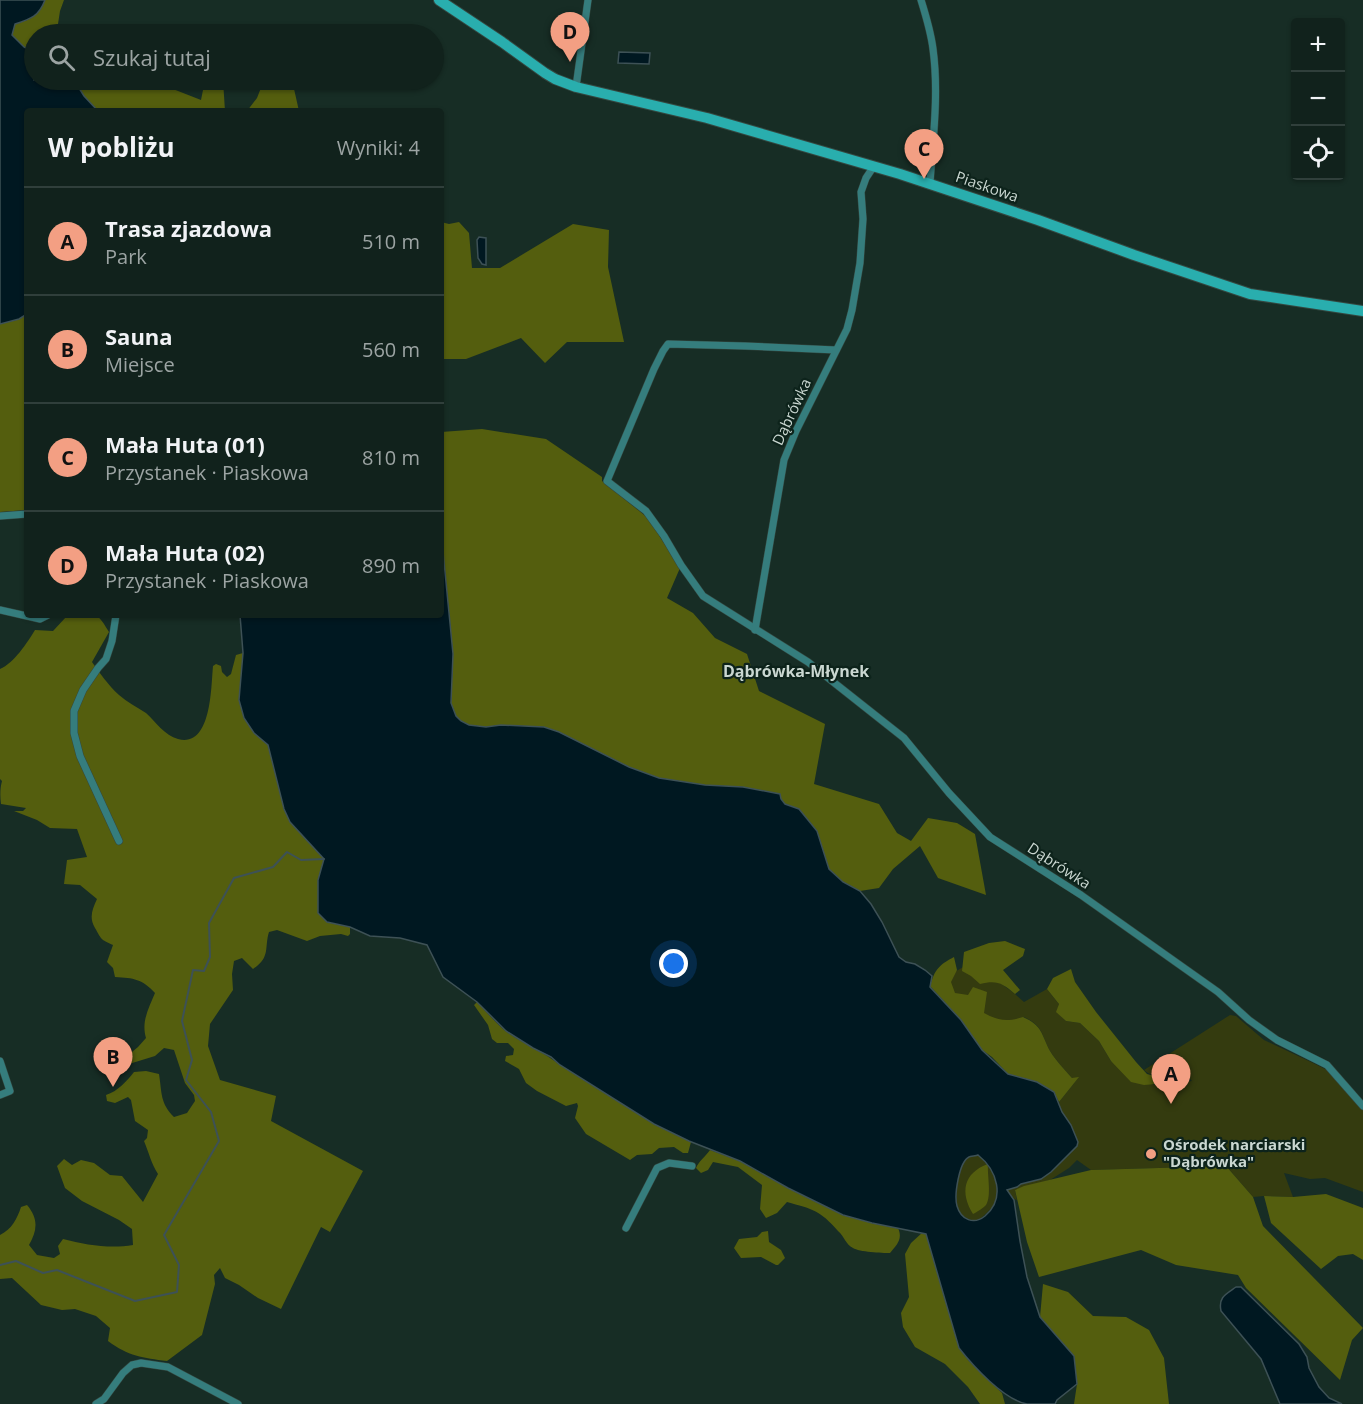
<!DOCTYPE html>
<html lang="pl">
<head>
<meta charset="utf-8">
<style>
	body { margin:0; font-family:"Open Sans",sans-serif; background:#1e2f29; color:#f1f3f6 }
	.controls { position:absolute; right:18px; top:18px; display:grid; overflow:hidden; border-radius:6px; box-shadow:0 2px 4px #0004 }
	.controls button { width:54px; height:54px; display:grid; place-items:center; padding:0; border:0; border-bottom:2px solid #303f3b; background:#11221c; color:#f1f3f6; font:30px sans-serif }
	.you { position:absolute; left:674px; top:964px; width:21px; height:21px; margin:-15px; border:4px solid #fff; border-radius:50%; background:#1a73e8; box-shadow:0 0 0 9px #1a73e833 }
	.badge { display:grid; place-items:center; width:39px; height:39px; border-radius:50%; background:#f39f83; color:#111; font-size:20px; font-weight:700 }
	.pin { position:absolute; translate:-50% -50px; filter:drop-shadow(0 2px 3px #0008) }
	.pin::after { content:''; position:absolute; top:32px; width:21px; height:18px; background:inherit; clip-path:polygon(0 0,100% 0,50% 100%) }
	.list { margin:0; padding:0; list-style:none }
	h2 { display:flex; justify-content:space-between; align-items:center; height:78px; margin:0; padding:0 24px; font-size:26px }
	h2 small { font-size:20px; font-weight:400; color:#9ca4a3 }
	.list li { display:grid; grid-template-columns:39px 1fr auto; gap:18px; align-items:center; box-sizing:border-box; height:108px; padding:0 24px; border-top:2px solid #303f3b }
	.list b { display:block; font-size:22px; white-space:nowrap }
	.list p { margin:0; font-size:20px; white-space:nowrap; color:#9ca4a3 }
	.list em { font-size:20px; font-style:normal; color:#9ca4a3 }
	.icon { flex:none; width:33px; height:33px; fill:none; stroke:currentColor; stroke-width:2; stroke-linecap:round; stroke-linejoin:round }
	.map { position:relative; flex:none; width:1363px; height:1404px; overflow:hidden }
	.search { position:absolute; background:#11221c; box-shadow:0 2px 4px #0004; left:24px; top:24px; width:420px; height:66px; display:flex; align-items:center; gap:15px; box-sizing:border-box; padding:0 21px; border-radius:33px; color:#9ca4a3; font-size:22px }
	.panel { position:absolute; background:#11221c; box-shadow:0 2px 4px #0004; left:24px; top:108px; width:420px; height:510px; border-radius:6px }
	.map>svg:first-child { display:block }
</style>
</head>
<body>
<div class="map">
<svg width="1363" height="1404" viewBox="0 0 1363 1404">
	<rect width="100%" height="100%" fill="#172d25"/>
	<path fill="#343b0f" d="M972 962 1015 994 1024 1002 1047 989 1059 1004 1057 1012 1066 1021 1080 1023 1099 1041 1111 1061 1154 1085 1192 1081 1188 1077C1176 1078 1152 1079 1144 1070L1230 1015 1236 1016 1264 1040 1313 1063 1327 1070 1363 1110V1192L1325 1178 1310 1179 1284 1173 1293 1197 1264 1196 1253 1197 1226 1166 1091 1170 1077 1160 1069 1168 1050 1180 1015 1190 1017 1200 1009 1197 993 1207 978 1221C969 1221 960 1216 957 1206 954 1196 959 1162 969 1157 970 1156 976 1156 978 1155L987 1162 995 1175 1065 1133 1059 1102 1078 1078H1072C1065 1070 1056 1061 1050 1051 1041 1034 1043 1026 1024 1017L1003 1042 930 986Z"/>
	<g fill="#545e0e">
		<path d="M45 0H64L60 11 58 24 68 30H80L97 33 105 28 123 33V34H34V53L24 47 12 35 15 24C31 19 39 16 45 0Z"/>
		<polygon points="74,80 150,80 201,100 205,80 223,80 225,111 98,111 84,96"/>
		<polygon points="264,80 292,80 299,111 247,111 257,98"/>
		<polygon points="441,222 449,224 459,222 469,233 472,268 500,268 573,224 609,230 608,267 624,342 567,342 545,363 521,338 466,359 441,359"/>
		<polygon points="27,314 27,510 0,512 0,324 19,319"/>
		<polygon points="482,429 546,439 602,477 602,481 648,518 680,568 667,598 693,613 715,638 747,654 759,691 825,724 814,784 879,804 897,833 911,841 928,818 957,823 975,834 986,895 938,878 920,846 893,869 879,888 860,891 843,882 829,869 817,831 799,809 785,805 781,799 754,790 743,787 705,785 659,778 629,767 559,732 544,727 501,725 486,727 469,725 461,721 456,716 451,703 453,654 441,531 441,432"/>
		<path d="M72 615C96 615 96 610 109 632L92 662C100 673 108 685 119 695 127 702 137 707 146 713 155 721 165 736 178 739 212 748 211 686 213 666L216 664 221 666 222 672 227 677 231 674 236 655 243 653 239 700 254 733 268 745 273 761 312 845 324 859 318 880 327 922 350 927V934L348 936 341 934 320 936 307 941 277 930 269 932C264 948 271 957 253 969L242 958 234 961 232 974 233 990 210 1024 208 1046 220 1080 276 1096 271 1121 363 1171 330 1232 321 1227 281 1309 258 1298 239 1285 225 1278 220 1268 214 1275 215 1284 202 1335 167 1361C143 1358 128 1356 108 1341L110 1328 96 1316 75 1309 62 1310 41 1305 12 1278 0 1279V1235C12 1229 17 1219 21 1207L27 1205C39 1219 37 1231 29 1245L37 1255 54 1258 60 1254 58 1246 63 1239C86 1245 110 1249 133 1245L132 1229 119 1220 82 1201 65 1188 57 1166 64 1159 72 1165 81 1160 94 1163 110 1175 122 1176 143 1202 158 1174C151 1163 149 1153 144 1141L147 1138 148 1130 135 1121 131 1100 128 1097 115 1103 107 1101 106 1095C118 1091 126 1082 134 1072L146 1071 159 1074C162 1093 160 1103 174 1117L187 1113 195 1101 194 1095 185 1083 174 1050 164 1048 155 1056 129 1064 119 1069H114L116 1063 127 1056 138 1047 146 1038C141 1021 149 1008 155 993 142 979 134 978 115 977L113 968 107 962 113 945C100 939 102 940 95 928 89 918 92 910 97 899L80 885 64 884 67 860 87 857 77 829 50 828 37 820 14 811H23L26 808 1 804C0 797 0 788 2 781L0 779V669C14 663 27 643 35 630L53 631 66 617Z"/>
		<path d="M1005 941 1025 949 1023 956 1003 970 1020 990 1015 994C1002 983 997 980 980 984L971 976 962 971 964 952 989 943Z"/>
		<path d="M954 957 957 970 951 982 955 993 968 995 973 987 987 992 984 1013C999 1021 1007 1022 1023 1017 1043 1026 1041 1034 1050 1051 1056 1061 1065 1070 1072 1078L1079 1077 1059 1102 1054 1092 1037 1082 1008 1074 992 1057 982 1050 961 1020 930 986C935 969 939 965 954 957Z"/>
		<polygon points="1071,969 1075,982 1096,1012 1136,1062 1147,1074 1166,1079 1168,1083 1144,1085 1131,1082 1111,1061 1099,1041 1080,1023 1066,1021 1056,1012 1059,1004 1047,989 1053,978"/>
		<path d="M477 1002C487 1012 496 1024 507 1032 524 1044 544 1052 560 1065L654 1124 691 1142 688 1153H683L674 1147 659 1148 652 1154 637 1155 630 1160 586 1134 575 1118 578 1106 577 1103 566 1106 537 1091 526 1083 519 1069 505 1061 506 1056 513 1055 514 1049 508 1043H497L492 1039 488 1025 474 1005Z"/>
		<path d="M710 1150 740 1161 788 1188 843 1215 872 1223 898 1228C903 1239 897 1245 890 1253 882 1253 859 1252 853 1248 846 1245 844 1236 838 1231 820 1210 812 1209 787 1202L777 1213 766 1218 760 1209 762 1185 738 1167 713 1162 708 1170 701 1173 696 1168C699 1161 705 1157 710 1150Z"/>
		<path d="M988 1164C987 1175 992 1196 986 1205 983 1208 977 1212 973 1214 960 1193 963 1173 988 1164Z"/>
		<polygon points="1226,1166 1253,1197 1263,1226 1363,1328 1352,1340 1340,1380 1246,1288 1238,1275 1176,1265 1141,1250 1039,1277 1027,1242 1015,1190 1024,1186 1091,1170"/>
		<polygon points="1326,1194 1363,1208 1363,1260 1353,1254 1338,1256 1321,1269 1271,1223 1264,1196 1293,1197"/>
		<polygon points="768,1231 769,1242 781,1250 785,1258 778,1265 776,1265 761,1257 741,1258 734,1248 739,1239 757,1237 762,1232"/>
		<polygon points="923,1232 927,1234 959,1348 969,1361 1002,1393 1005,1404 980,1404 968,1387 945,1364 915,1347 903,1327 901,1313 909,1297 905,1254 911,1243"/>
		<polygon points="1043,1284 1068,1292 1093,1316 1126,1317 1149,1330 1164,1358 1169,1404 1074,1404 1077,1384 1040,1317"/>
	</g>
	<g fill="#001821" stroke="#3d5156" stroke-width="1.5" fill-rule="evenodd">
		<path d="M0 0H45C39 16 31 19 15 24L12 35 24 47 34 53V80H74L84 96 98 111H27V314L19 319 0 324Z"/>
		<polygon points="619,52 650,53 649,64 618,63"/>
		<polygon points="479,237 486,238 486,265 482,264 478,258 477,240"/>
		<path d="M441 531 453 654 451 703 456 716 461 721 469 725 486 727 501 725 544 727 559 732 629 767 659 778 705 785 743 787 780 794 781 799 785 804 799 809 817 831 829 869 843 882 860 891 871 904 882 922 899 957 906 962 915 964 925 970 932 976 930 987 961 1020 982 1050 1008 1074 1037 1082 1054 1092 1062 1112 1071 1125 1078 1142 1077 1146 1051 1172 1041 1179 1021 1184 1017 1187 1007 1190 1014 1200 1020 1241 1027 1277 1040 1317 1074 1356 1077 1384 1057 1400 1055 1404C1046 1404 1036 1404 1027 1404 1004 1400 973 1366 959 1348L926 1234 872 1223 843 1215 788 1188 740 1161 689 1141 654 1124 560 1065 551 1057 533 1048 506 1031 477 1002 443 977 427 945 400 938 370 936 350 927 327 922 318 913V880L324 859 290 822 284 809 268 745 254 733 244 718 239 700 243 653 240 615H441ZM978 1155C997 1170 1006 1198 985 1216 974 1225 961 1220 957 1206 954 1195 959 1162 969 1157 970 1156 976 1156 978 1155Z"/>
		<path d="M1236 1287H1241L1299 1344 1307 1357 1309 1368 1319 1387 1329 1398 1342 1404H1280L1261 1359 1221 1311C1218 1297 1226 1294 1236 1287Z"/>
	</g>
	<g fill="none" stroke-linecap="round" stroke-linejoin="round">
		<polyline stroke="#3d5156" stroke-width="2" points="0,1265 16,1261 43,1273 57,1270 135,1301 177,1292 179,1265 164,1235 219,1141 211,1112 186,1080 192,1060 182,1021 193,970 204,971 210,957 209,923 234,878 273,867 287,852 301,860 324,859"/>
		<g stroke="#344841" stroke-width="8">
			<g id="street">
				<path d="M921 0C926 16 931 33 933 49 939 93 933 139 930 183"/>
				<polyline points="576,87 588,0"/>
				<polyline points="836,350 745,346 668,344 663,351 654,369 607,481 646,511 664,536 681,565 703,596 808,662 904,738 949,793 990,837 1081,895 1218,992 1249,1020 1277,1040 1327,1065 1363,1106"/>
				<polyline points="0,516 27,514"/>
				<polyline points="0,610 40,619 48,615"/>
				<polyline points="116,615 112,641 106,659 98,668 83,690 74,711 74,733 80,756 119,841"/>
				<polyline points="755,630 784,460 796,431 847,329 852,310 860,263 863,219 861,192 866,178 874,166"/>
				<polyline points="0,1061 10,1091 0,1095"/>
				<polyline points="626,1228 657,1168 669,1163 692,1166"/>
				<polyline points="96,1404 104,1399 123,1373 132,1365 141,1363 168,1367 238,1404"/>
			</g>
		</g>
		<g stroke="#344841" stroke-width="12">
			<polyline id="secondary" points="439,0 502,42 545,73 555,79 576,87 707,118 900,174 1038,220 1134,255 1250,294 1363,311"/>
		</g>
		<use href="#street" stroke="#357d7d" stroke-width="7"/>
		<use href="#secondary" stroke="#29aeae" stroke-width="10"/>
	</g>
	<circle fill="#f39f83" stroke="#0d231b" stroke-width="2" cx="1151" cy="1154" r="6"/>
	<g text-anchor="middle" stroke-width="4.5" stroke-linejoin="round" paint-order="stroke">
		<g font-size="15" fill="#cad7d1" stroke="#0d231b">
			<text transform="translate(987 187) rotate(19)" y="5">Piaskowa</text>
			<text transform="translate(792 412) rotate(-65)" y="5">Dąbrówka</text>
			<text transform="translate(1059 866) rotate(33)" y="5">Dąbrówka</text>
		</g>
		<g font-size="15" font-weight="bold" fill="#cad7d1" stroke="#0d231b" text-anchor="start">
			<text x="1163" y="1150">Ośrodek narciarski<tspan x="1163" dy="17">"Dąbrówka"</tspan></text>
		</g>
		<g font-size="16" font-weight="bold" fill="#cad7d1" stroke="#0d231b">
			<text x="796" y="677">Dąbrówka-Młynek</text>
		</g>
	</g>
</svg>
<div class="controls">
<button>+</button>
<button>−</button>
<button><svg class="icon" aria-label="locate" viewBox="0 0 24 24"><circle cx="12" cy="12" r="6"/><path d="M12 2v4M12 18v4M2 12h4M18 12h4"/></svg></button>
</div>
<div class="you"></div>
<div class="pin badge" style="left:1171px;top:1104px">A</div>
<div class="pin badge" style="left:113px;top:1087px">B</div>
<div class="pin badge" style="left:924px;top:179px">C</div>
<div class="pin badge" style="left:570px;top:62px">D</div>
<div class="search"><svg class="icon" aria-label="search" viewBox="0 0 24 24"><circle cx="10" cy="10" r="6"/><path d="M15 15l6 6"/></svg>Szukaj tutaj</div>
<section class="panel">
<h2>W pobliżu<small>Wyniki: 4</small></h2>
<ul class="list">
<li><span class="badge">A</span><div><b>Trasa zjazdowa</b><p>Park</p></div><em>510 m</em></li>
<li><span class="badge">B</span><div><b>Sauna</b><p>Miejsce</p></div><em>560 m</em></li>
<li><span class="badge">C</span><div><b>Mała Huta (01)</b><p>Przystanek · Piaskowa</p></div><em>810 m</em></li>
<li><span class="badge">D</span><div><b>Mała Huta (02)</b><p>Przystanek · Piaskowa</p></div><em>890 m</em></li>
</ul>
</section>
</div>
</body>
</html>
